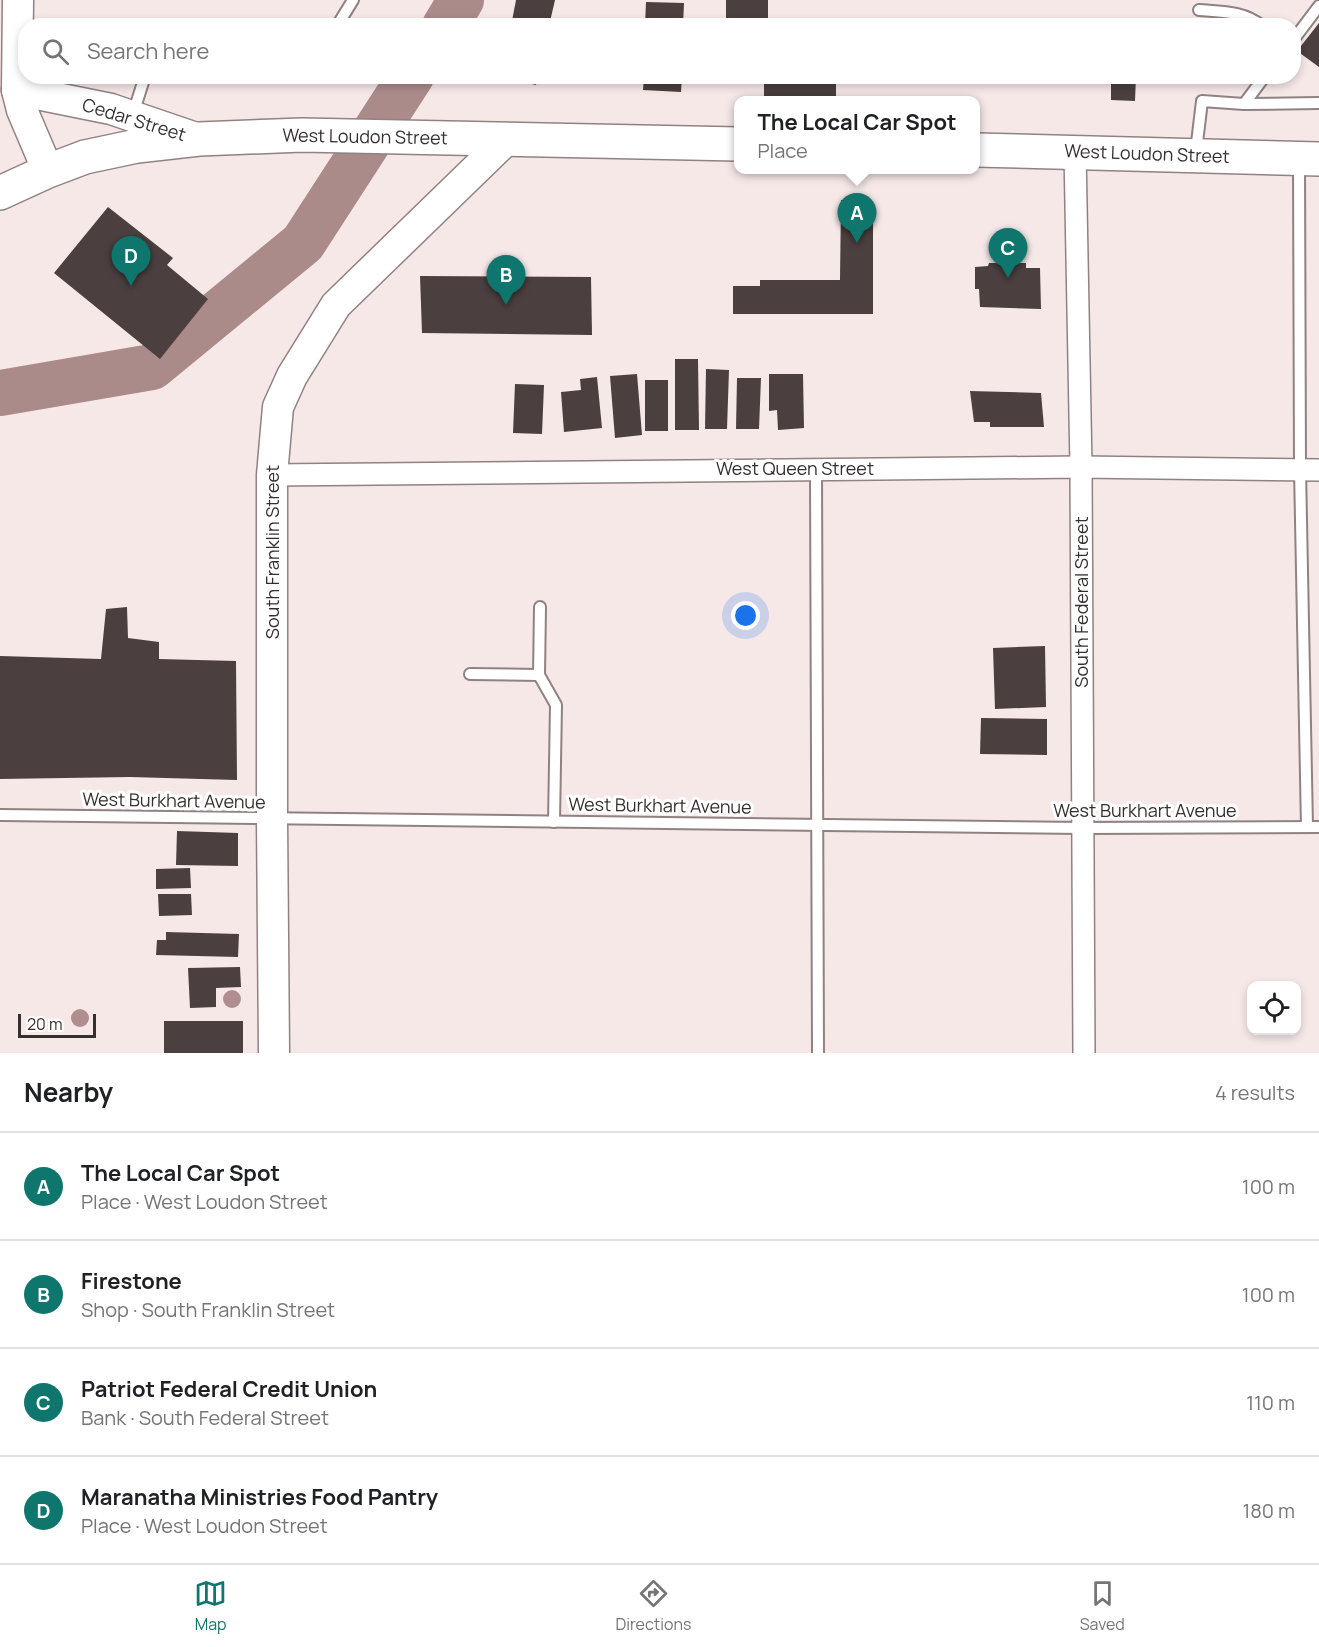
<!DOCTYPE html>
<html lang="en">
<head>
<meta charset="utf-8">
<style>
	body { margin:0; font-family:Manrope,sans-serif; background:#f2f2f2; color:#202124 }
	.controls { position:absolute; right:18px; bottom:18px; display:grid; overflow:hidden; border-radius:12px; box-shadow:0 3px 9px #0003 }
	.controls button { width:54px; height:54px; display:grid; place-items:center; padding:0; border:0; border-bottom:2px solid #e0e0e0; background:#fff; color:#202124; font:30px sans-serif }
	.scale { position:absolute; left:18px; bottom:15px; width:78px; box-sizing:border-box; padding-left:6px; border:3px solid #353030; border-top:0; font-size:16px; line-height:21px; white-space:nowrap; color:#353030; -webkit-text-stroke:4px #fff; paint-order:stroke }
	.you { position:absolute; left:746px; top:616px; width:21px; height:21px; margin:-15px; border:4px solid #fff; border-radius:50%; background:#1a73e8; box-shadow:0 0 0 9px #1a73e833 }
	.badge { display:grid; place-items:center; width:39px; height:39px; border-radius:50%; background:#0f766e; color:#fff; font-size:20px; font-weight:700 }
	.pin { position:absolute; translate:-50% -50px; filter:drop-shadow(0 2px 3px #0008) }
	.pin::after { content:''; position:absolute; top:32px; width:21px; height:18px; background:inherit; clip-path:polygon(0 0,100% 0,50% 100%) }
	.popup { position:absolute; left:734px; top:96px; width:246px; height:78px; box-sizing:border-box; display:grid; place-content:center; border-radius:12px; background:#fff; filter:drop-shadow(0 2px 4px #0005); font-size:20px; white-space:nowrap; color:#757577 }
	.popup b { font-size:22px; color:#202124 }
	.popup::after { content:''; position:absolute; left:50%; top:100%; margin-left:-12px; border:12px solid transparent; border-top-color:#fff }
	.list { margin:0; padding:0; list-style:none }
	h2 { display:flex; justify-content:space-between; align-items:center; height:78px; margin:0; padding:0 24px; font-size:26px }
	h2 small { font-size:20px; font-weight:400; color:#757577 }
	.list li { display:grid; grid-template-columns:39px 1fr auto; gap:18px; align-items:center; box-sizing:border-box; height:108px; padding:0 24px; border-top:2px solid #e0e0e0 }
	.list b { display:block; font-size:22px; white-space:nowrap }
	.list p { margin:0; font-size:20px; white-space:nowrap; color:#757577 }
	.list em { font-size:20px; font-style:normal; color:#757577 }
	.icon { flex:none; width:33px; height:33px; fill:none; stroke:currentColor; stroke-width:2; stroke-linecap:round; stroke-linejoin:round }
	.map { position:relative; flex:none; width:1319px; height:1053px; overflow:hidden }
	.search { position:absolute; background:#fff; box-shadow:0 3px 9px #0003; left:18px; right:18px; top:18px; height:66px; display:flex; align-items:center; gap:15px; box-sizing:border-box; padding:0 21px; border-radius:24px; color:#757577; font-size:22px }
	.sheet { height:510px; background:#fff }
	nav { display:flex; justify-content:space-around; align-items:center; box-sizing:border-box; height:84px; border-top:2px solid #e0e0e0; background:#fff; font-size:16px; color:#757577 }
	nav a { display:grid; justify-items:center; gap:3px }
	nav .on { color:#0f766e }
	.map>svg:first-child { display:block }
</style>
</head>
<body>
<div class="map">
<svg width="1319" height="1053" viewBox="0 0 1319 1053">
	<rect width="100%" height="100%" fill="#f7e8e8"/>
	<g fill="none" stroke-linecap="round" stroke-linejoin="round">
		<g stroke="#ab8a8a" stroke-width="46">
			<polyline points="445,26 461,0"/>
			<polyline points="0,393 152,367 303,243 411,76"/>
		</g>
	</g>
	<g fill="#4b3f3f">
		<polygon points="516,0 555,0 549,26 511,26"/>
		<rect x="726" y="0" width="42" height="26"/>
		<polygon points="646,2 684,3 683,26 645,26"/>
		<polygon points="1319,23 1319,67 1297,51"/>
		<polygon points="500,76 538,76 536,85"/>
		<polygon points="644,76 682,76 681,92 643,90"/>
		<rect x="764" y="76" width="72" height="24"/>
		<polygon points="1111,76 1136,76 1135,101 1111,100"/>
		<polygon points="841,200 859,200 859,205 873,206 873,314 733,314 733,286 760,286 760,280 840,280"/>
		<polygon points="108,207 173,258 167,265 208,299 160,359 54,273"/>
		<polygon points="989,263 1026,263 1026,268 1040,268 1041,309 980,307 979,289 975,289 975,267 988,266"/>
		<polygon points="420,276 591,277 592,335 422,333"/>
		<polygon points="675,359 698,359 699,430 675,430"/>
		<polygon points="706,369 729,370 727,429 705,429"/>
		<polygon points="637,374 642,435 615,438 610,376"/>
		<polygon points="769,374 803,374 804,428 778,430 777,410 769,411"/>
		<polygon points="597,377 602,428 564,432 561,392 581,390 580,379"/>
		<polygon points="737,378 761,378 759,429 736,429"/>
		<rect x="645" y="380" width="23" height="51"/>
		<polygon points="515,384 544,385 542,434 513,433"/>
		<polygon points="970,391 1041,393 1044,427 990,427 990,422 974,422"/>
		<polygon points="127,607 128,638 159,642 159,659 236,661 237,780 130,777 0,779 0,656 101,659 106,609"/>
		<polygon points="1045,646 1046,707 995,709 993,648"/>
		<polygon points="981,718 1047,719 1047,755 980,754"/>
		<polygon points="177,831 238,833 238,866 176,865"/>
		<polygon points="190,868 191,888 156,889 156,869"/>
		<polygon points="158,894 191,894 192,915 159,916"/>
		<polygon points="166,932 239,934 238,957 156,955 157,940 166,940"/>
		<polygon points="240,967 241,987 216,988 216,1007 190,1008 188,968"/>
		<rect x="164" y="1021" width="79" height="32"/>
	</g>
	<g fill="none" stroke-linecap="round" stroke-linejoin="round">
		<g stroke="#908282" stroke-width="14">
			<g id="lane">
				<path d="M1199 10C1222 12 1244 11 1262 26"/>
				<polyline points="337,26 353,0"/>
				<polyline points="1294,39 1319,6"/>
				<polyline points="1265,76 1244,104 1319,103"/>
				<polyline points="133,114 145,76"/>
				<polyline points="1196,151 1202,101 1244,104"/>
				<polyline points="1299,162 1300,469 1307,827"/>
				<polyline points="816,469 818,1053"/>
				<polyline points="540,607 539,675 556,705 554,822"/>
				<polyline points="470,674 539,675"/>
				<polyline points="0,815 1083,828 1319,827"/>
			</g>
		</g>
		<g stroke="#908282" stroke-width="24">
			<g id="street">
				<polyline points="1075,152 1081,467 1084,1053"/>
				<polyline points="272,475 1081,467 1319,470"/>
			</g>
		</g>
		<g stroke="#908282" stroke-width="33">
			<g id="secondary">
				<polyline points="18,0 17,90 22,110 48,171"/>
				<polyline points="17,90 111,109 199,139"/>
				<polyline points="274,1053 272,819 272,475 278,407 292,376 336,305 507,139"/>
			</g>
		</g>
		<g stroke="#908282" stroke-width="36">
			<g id="highway">
				<polyline points="976,150 1319,159"/>
				<polyline points="0,193 48,171 85,157 137,146 199,139 302,135 738,144"/>
			</g>
		</g>
		<use href="#lane" stroke="#fff" stroke-width="10"/>
		<use href="#street" stroke="#fff" stroke-width="21"/>
		<use href="#secondary" stroke="#fff" stroke-width="30"/>
		<use href="#highway" stroke="#fff" stroke-width="33"/>
	</g>
	<g fill="#b08d8e">
		<circle cx="232" cy="999" r="9"/>
		<circle cx="80" cy="1018" r="9"/>
	</g>
	<g text-anchor="middle" stroke-width="6" stroke-linejoin="round" paint-order="stroke">
		<g font-size="18" fill="#353030" stroke="#fff">
			<text transform="translate(134 120) rotate(17)" y="6">Cedar Street</text>
			<text transform="translate(365 137) rotate(1)" y="6">West Loudon Street</text>
			<text transform="translate(1147 154) rotate(2)" y="6">West Loudon Street</text>
			<text x="795" y="475">West Queen Street</text>
			<text transform="translate(273 552) rotate(-90)" y="6">South Franklin Street</text>
			<text transform="translate(1082 602) rotate(-90)" y="6">South Federal Street</text>
			<text transform="translate(174 801) rotate(1)" y="6">West Burkhart Avenue</text>
			<text transform="translate(660 806) rotate(1)" y="6">West Burkhart Avenue</text>
			<text x="1145" y="817">West Burkhart Avenue</text>
		</g>
	</g>
</svg>
<div class="controls">
<button><svg class="icon" aria-label="locate" viewBox="0 0 24 24"><circle cx="12" cy="12" r="6"/><path d="M12 2v4M12 18v4M2 12h4M18 12h4"/></svg></button>
</div>
<div class="scale">20 m</div>
<div class="you"></div>
<div class="pin badge" style="left:857px;top:243px">A</div>
<div class="popup"><b>The Local Car Spot</b>Place</div>
<div class="pin badge" style="left:506px;top:305px">B</div>
<div class="pin badge" style="left:1008px;top:278px">C</div>
<div class="pin badge" style="left:131px;top:286px">D</div>
<div class="search"><svg class="icon" aria-label="search" viewBox="0 0 24 24"><circle cx="10" cy="10" r="6"/><path d="M15 15l6 6"/></svg>Search here</div>
</div>
<section class="sheet">
<h2>Nearby<small>4 results</small></h2>
<ul class="list">
<li><span class="badge">A</span><div><b>The Local Car Spot</b><p>Place · West Loudon Street</p></div><em>100 m</em></li>
<li><span class="badge">B</span><div><b>Firestone</b><p>Shop · South Franklin Street</p></div><em>100 m</em></li>
<li><span class="badge">C</span><div><b>Patriot Federal Credit Union</b><p>Bank · South Federal Street</p></div><em>110 m</em></li>
<li><span class="badge">D</span><div><b>Maranatha Ministries Food Pantry</b><p>Place · West Loudon Street</p></div><em>180 m</em></li>
</ul>
</section>
<nav>
<a class="on"><svg class="icon" aria-label="map" viewBox="0 0 24 24"><path d="M3 6l6-2 6 2 6-2v14l-6 2-6-2-6 2zM9 4v14M15 6v14"/></svg>Map</a>
<a><svg class="icon" aria-label="directions" viewBox="0 0 24 24"><path d="M12 3l9 9-9 9-9-9zM9 14v-3h6M13 9l2 2-2 2"/></svg>Directions</a>
<a><svg class="icon" aria-label="saved" viewBox="0 0 24 24"><path d="M7 4h10v16l-5-4-5 4z"/></svg>Saved</a>
</nav>
</body>
</html>
